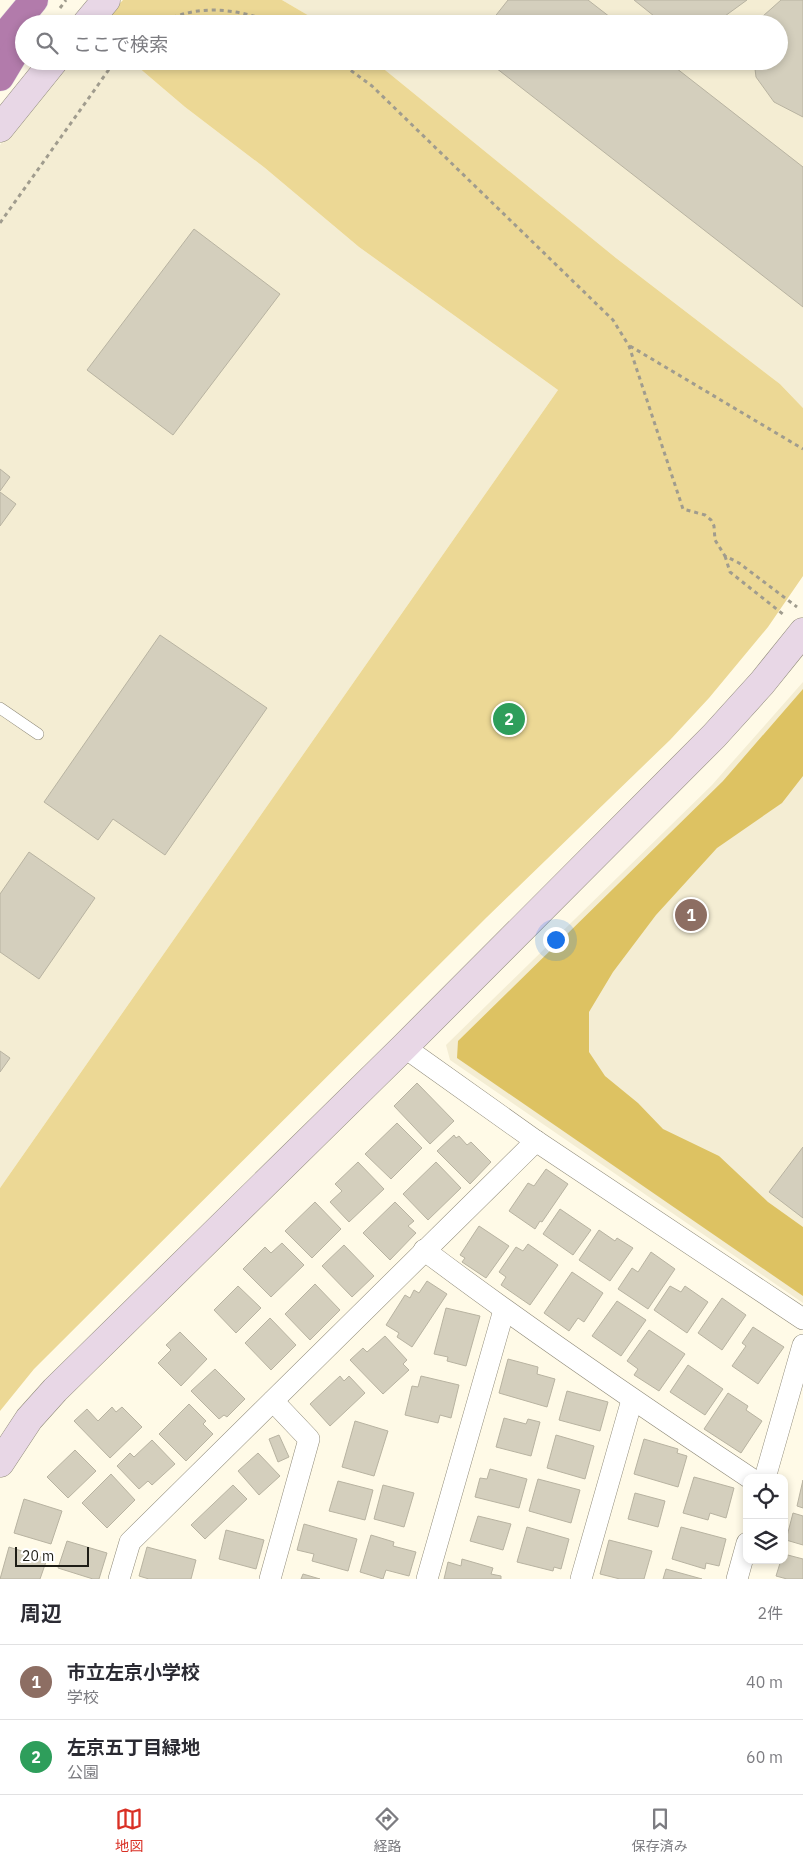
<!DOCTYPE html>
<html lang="ja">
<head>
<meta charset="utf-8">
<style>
	body { margin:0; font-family:"IBM Plex Sans","Noto Sans JP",sans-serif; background:#f2f2f3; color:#2b2b33 }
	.controls { position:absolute; right:15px; bottom:15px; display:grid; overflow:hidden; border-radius:10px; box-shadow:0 2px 8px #0003 }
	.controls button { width:45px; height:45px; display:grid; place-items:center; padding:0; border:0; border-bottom:1px solid #e1e1e2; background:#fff; color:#2b2b33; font:25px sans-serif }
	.scale { position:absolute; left:15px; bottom:12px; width:74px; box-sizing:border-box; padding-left:5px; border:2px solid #1e1d16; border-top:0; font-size:14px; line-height:18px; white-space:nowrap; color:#1e1d16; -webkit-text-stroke:4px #fff; paint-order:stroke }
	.you { position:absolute; left:555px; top:939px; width:18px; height:18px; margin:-12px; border:4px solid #fff; border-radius:50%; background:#1a73e8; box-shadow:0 0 0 8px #1a73e833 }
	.badge { display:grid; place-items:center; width:32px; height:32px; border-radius:50%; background:#d93025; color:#fff; font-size:16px; font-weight:700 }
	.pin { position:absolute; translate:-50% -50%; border:2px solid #fff; box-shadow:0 1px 5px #0006 }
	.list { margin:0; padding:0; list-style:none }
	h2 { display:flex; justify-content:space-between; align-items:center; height:65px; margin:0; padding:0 20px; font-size:21px }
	h2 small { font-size:16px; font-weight:400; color:#7c7c81 }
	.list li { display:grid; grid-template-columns:32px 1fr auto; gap:15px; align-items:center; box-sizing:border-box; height:75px; padding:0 20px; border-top:1px solid #e1e1e2 }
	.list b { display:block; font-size:19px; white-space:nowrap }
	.list p { margin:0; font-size:16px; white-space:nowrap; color:#7c7c81 }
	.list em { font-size:16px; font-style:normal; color:#7c7c81 }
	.icon { flex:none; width:28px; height:28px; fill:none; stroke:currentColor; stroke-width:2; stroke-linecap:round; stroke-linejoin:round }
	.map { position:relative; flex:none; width:803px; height:1579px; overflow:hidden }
	.search { position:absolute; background:#fff; box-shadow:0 2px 8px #0003; left:15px; right:15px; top:15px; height:55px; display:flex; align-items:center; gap:12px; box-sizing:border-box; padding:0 18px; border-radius:28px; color:#7c7c81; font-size:19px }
	.sheet { height:215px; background:#fff }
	nav { display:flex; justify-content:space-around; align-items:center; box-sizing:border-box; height:70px; border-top:1px solid #e1e1e2; background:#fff; font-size:14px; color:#7c7c81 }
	nav a { display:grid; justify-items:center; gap:2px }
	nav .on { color:#d93025 }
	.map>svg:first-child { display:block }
</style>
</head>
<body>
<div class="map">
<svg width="803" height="1579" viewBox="0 0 803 1579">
	<rect width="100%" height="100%" fill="#fffae7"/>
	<g fill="#f4edd3">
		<polygon points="282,0 803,0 803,408 780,384 616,258 374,61 779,61 779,24 323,24"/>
		<polygon points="63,61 131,61 185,107 265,168 359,247 558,390 0,1188 0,145"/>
		<polygon points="803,682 803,1303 450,1060 446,1045 712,785"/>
	</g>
	<g fill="#ecd895">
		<polygon points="123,0 282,0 323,24 100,24"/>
		<polygon points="131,61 374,61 616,258 780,384 803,408 803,576 768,627 709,698 670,740 487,917 34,1369 0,1411 0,1188 558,390 359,247 265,168 185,107"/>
	</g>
	<polygon fill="#ddc262" points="803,689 803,776 782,803 717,848 656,915 613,972 589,1012 589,1052 605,1076 638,1103 663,1129 719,1156 768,1202 803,1227 803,1296 457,1058 458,1041 723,781"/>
	<g fill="#d4cfbd" stroke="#b8b3a1">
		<polygon points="508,0 588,0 619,24 489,24"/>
		<polygon points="634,0 747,0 714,24 664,24"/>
		<polygon points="781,0 803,0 803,117 774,102 756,77 754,61 779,61 779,24 760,24 763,16"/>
		<polygon points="487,61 667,61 803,167 803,307"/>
		<polygon points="194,229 280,294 173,435 87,370"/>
		<polygon points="0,469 10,477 0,491"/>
		<polygon points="0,492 16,504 0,526"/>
		<polygon points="160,635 267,708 165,855 113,819 98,840 44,802"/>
		<polygon points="29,852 95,898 39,979 0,952 0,894"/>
		<polygon points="0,1051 10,1058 0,1072"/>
		<polygon points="417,1083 454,1121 430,1144 394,1106"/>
		<polygon points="397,1123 422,1148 391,1179 365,1154"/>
		<polygon points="454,1135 456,1138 459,1136 467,1145 471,1142 491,1162 470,1184 437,1151"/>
		<polygon points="803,1147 803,1218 769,1192"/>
		<polygon points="358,1162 384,1189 349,1222 330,1202 342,1191 335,1184"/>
		<polygon points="436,1162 461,1188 428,1220 403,1194"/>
		<polygon points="546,1169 568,1184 542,1222 540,1221 535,1229 509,1211 528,1183 534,1186"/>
		<polygon points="315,1202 341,1229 312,1258 285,1231"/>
		<polygon points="395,1202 414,1221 408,1226 416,1233 390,1260 363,1233"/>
		<polygon points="560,1209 591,1230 573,1255 543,1234"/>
		<polygon points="479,1226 509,1246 486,1278 462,1262 465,1258 460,1255"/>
		<polygon points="599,1230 615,1241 617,1238 633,1248 610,1281 579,1260"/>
		<polygon points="282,1243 304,1265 271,1297 243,1269 265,1247 271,1253"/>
		<polygon points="528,1244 558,1265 530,1305 501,1285 506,1277 499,1272 516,1247 523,1251"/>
		<polygon points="344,1245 374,1276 352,1297 322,1266"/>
		<polygon points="651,1252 675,1269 648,1309 618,1289 632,1268 638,1272"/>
		<polygon points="572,1272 603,1293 584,1322 578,1318 569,1331 544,1313"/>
		<polygon points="427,1281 447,1294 412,1347 397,1337 399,1333 386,1325 405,1295 410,1298 414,1290 419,1293"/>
		<polygon points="315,1284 340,1310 310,1340 285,1314"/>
		<polygon points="238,1286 261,1308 236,1333 214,1310"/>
		<polygon points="670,1286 681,1292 685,1286 708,1302 687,1333 654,1310"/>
		<polygon points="722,1298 746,1315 722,1350 698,1333"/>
		<polygon points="617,1301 646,1320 621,1356 592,1336"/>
		<polygon points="446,1308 480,1316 466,1366 447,1361 448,1357 434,1354"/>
		<polygon points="270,1318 296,1345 271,1370 245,1343"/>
		<polygon points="753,1327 784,1347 758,1384 732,1366 746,1346 742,1343"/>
		<polygon points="649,1330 685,1354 659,1391 634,1375 638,1369 627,1361"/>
		<polygon points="180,1332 207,1359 181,1386 158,1363 171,1350 166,1345"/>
		<polygon points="385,1336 407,1360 403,1364 409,1370 383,1394 350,1360 363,1348 367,1352"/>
		<polygon points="508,1359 538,1367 537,1374 555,1379 547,1407 499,1393"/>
		<polygon points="688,1365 723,1389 705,1415 670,1392"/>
		<polygon points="215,1369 245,1399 227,1417 224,1415 219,1419 191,1391"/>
		<polygon points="340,1376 344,1381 349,1376 365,1393 330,1426 310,1404"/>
		<polygon points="421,1376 459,1385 451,1418 440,1415 438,1423 405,1415 412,1386 418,1387"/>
		<polygon points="567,1391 608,1402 600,1431 559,1420"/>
		<polygon points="728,1393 748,1406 746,1410 762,1421 741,1453 704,1429"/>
		<polygon points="189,1404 206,1421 203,1424 213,1434 186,1461 159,1434"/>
		<polygon points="112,1407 116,1412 122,1407 142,1427 110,1458 74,1421 87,1409 98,1421"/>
		<polygon points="504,1418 526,1424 528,1419 540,1422 531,1456 496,1447"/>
		<polygon points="355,1421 388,1431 374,1476 342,1467"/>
		<polygon points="279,1435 289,1457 278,1462 269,1439"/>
		<polygon points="556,1435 594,1446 585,1479 547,1468"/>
		<polygon points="644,1439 678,1449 677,1453 687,1456 678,1487 634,1474"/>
		<polygon points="152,1440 175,1464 152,1485 148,1481 139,1489 117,1466 130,1453 134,1457"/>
		<polygon points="75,1450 96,1471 68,1498 47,1477"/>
		<polygon points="258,1453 280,1476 259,1495 238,1471"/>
		<polygon points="490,1469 527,1479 519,1508 475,1497 480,1478 487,1479"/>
		<polygon points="111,1474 135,1500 107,1528 82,1503"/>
		<polygon points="694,1477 734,1488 726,1518 710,1513 708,1520 683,1513"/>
		<polygon points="538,1479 580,1490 571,1523 529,1511"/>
		<polygon points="803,1480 803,1508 797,1506"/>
		<polygon points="338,1481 373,1490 365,1520 329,1511"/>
		<polygon points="233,1485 247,1499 205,1539 191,1525"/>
		<polygon points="383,1485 414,1493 404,1527 374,1519"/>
		<polygon points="635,1493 665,1501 658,1527 628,1519"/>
		<polygon points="24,1499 62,1511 51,1544 14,1533"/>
		<polygon points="793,1513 803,1516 803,1545 786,1540"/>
		<polygon points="478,1516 511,1524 503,1550 470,1541"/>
		<polygon points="304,1524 357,1539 348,1571 312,1561 314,1554 297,1550"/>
		<polygon points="527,1527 569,1539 561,1569 554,1567 553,1571 517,1562"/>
		<polygon points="681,1527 726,1539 719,1566 706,1563 705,1569 672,1559"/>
		<polygon points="226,1530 264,1540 256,1569 219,1559"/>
		<polygon points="371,1535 394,1542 393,1546 416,1552 409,1576 386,1570 383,1579 360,1572"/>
		<polygon points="609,1540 652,1551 644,1579 620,1579 600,1574"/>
		<polygon points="67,1541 107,1553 99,1579 93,1579 58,1568"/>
		<polygon points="9,1547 47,1559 40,1579 0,1579"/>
		<polygon points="147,1547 196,1560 191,1579 149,1579 139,1576"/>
		<polygon points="784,1554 803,1559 803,1579 787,1579 776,1576 781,1560 784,1560"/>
		<polygon points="462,1559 493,1568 491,1574 501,1576 501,1579 444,1579 448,1562 461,1566"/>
		<polygon points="666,1569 702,1579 663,1579"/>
		<polygon points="303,1574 320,1579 301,1579"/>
	</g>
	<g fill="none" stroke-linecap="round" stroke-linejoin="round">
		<g stroke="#908b7a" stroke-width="12">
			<polyline id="lane" points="0,708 38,734"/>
		</g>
		<g stroke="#908b7a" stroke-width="22">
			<g id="street">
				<polyline points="404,1047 536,1141 803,1319"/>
				<path d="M424 1250C530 1330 639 1404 750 1478"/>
				<polyline points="765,1478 803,1345"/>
				<polyline points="119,1579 130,1542 536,1141"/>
				<polyline points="270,1579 309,1439 273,1401"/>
				<polyline points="427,1579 504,1310"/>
				<polyline points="581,1579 632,1400"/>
				<polyline points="737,1579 747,1543"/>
			</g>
		</g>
		<g stroke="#908b7a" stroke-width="29">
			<g id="secondary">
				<polyline points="86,24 106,0"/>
				<polyline points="0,128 54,61"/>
				<polyline points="0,1463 29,1419 55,1390 404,1047 714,736 762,683 803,632"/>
			</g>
		</g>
		<g stroke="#e4e4e3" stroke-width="29">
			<g id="highway">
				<polyline points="0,41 34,0"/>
				<polyline points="0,77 24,37"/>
			</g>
		</g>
		<g stroke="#a09c8e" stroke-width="3" stroke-dasharray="4 4" stroke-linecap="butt">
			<polyline points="60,8 66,0"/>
			<path d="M158 24C198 3 236 8 277 24"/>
			<polyline points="338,61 372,86 613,320 629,346 683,509 705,515 711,520 714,526 715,540 725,556 739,563 797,607"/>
			<polyline points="0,223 115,61"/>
			<polyline points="630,346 803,449"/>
			<polyline points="725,556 730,572 784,615"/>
		</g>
		<use href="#lane" stroke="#fff" stroke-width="11"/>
		<use href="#street" stroke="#fff" stroke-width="21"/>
		<use href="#secondary" stroke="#e8d7e6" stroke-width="28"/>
		<use href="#highway" stroke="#b27bab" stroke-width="28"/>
	</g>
</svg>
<div class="controls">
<button><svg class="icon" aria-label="locate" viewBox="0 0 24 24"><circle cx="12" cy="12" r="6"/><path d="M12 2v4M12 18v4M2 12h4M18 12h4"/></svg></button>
<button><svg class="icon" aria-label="layers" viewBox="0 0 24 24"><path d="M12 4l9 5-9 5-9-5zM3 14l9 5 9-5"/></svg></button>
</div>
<div class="scale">20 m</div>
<div class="you"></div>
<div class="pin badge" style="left:691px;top:915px;background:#8d6e63">1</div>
<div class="pin badge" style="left:509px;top:719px;background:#2e9e5b">2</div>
<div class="search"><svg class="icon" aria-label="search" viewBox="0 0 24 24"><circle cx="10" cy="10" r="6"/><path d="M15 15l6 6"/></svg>ここで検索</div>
</div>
<section class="sheet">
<h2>周辺<small>2件</small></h2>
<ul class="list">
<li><span class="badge" style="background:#8d6e63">1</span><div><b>市立左京小学校</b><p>学校</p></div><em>40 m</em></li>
<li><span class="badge" style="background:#2e9e5b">2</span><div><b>左京五丁目緑地</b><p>公園</p></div><em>60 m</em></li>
</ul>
</section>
<nav>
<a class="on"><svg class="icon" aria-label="map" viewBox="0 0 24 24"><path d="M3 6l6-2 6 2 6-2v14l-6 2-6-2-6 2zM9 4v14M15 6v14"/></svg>地図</a>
<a><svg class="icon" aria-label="directions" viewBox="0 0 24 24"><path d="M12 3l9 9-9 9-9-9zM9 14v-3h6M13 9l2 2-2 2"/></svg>経路</a>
<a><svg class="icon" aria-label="saved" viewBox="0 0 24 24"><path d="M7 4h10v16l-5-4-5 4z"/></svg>保存済み</a>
</nav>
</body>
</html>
